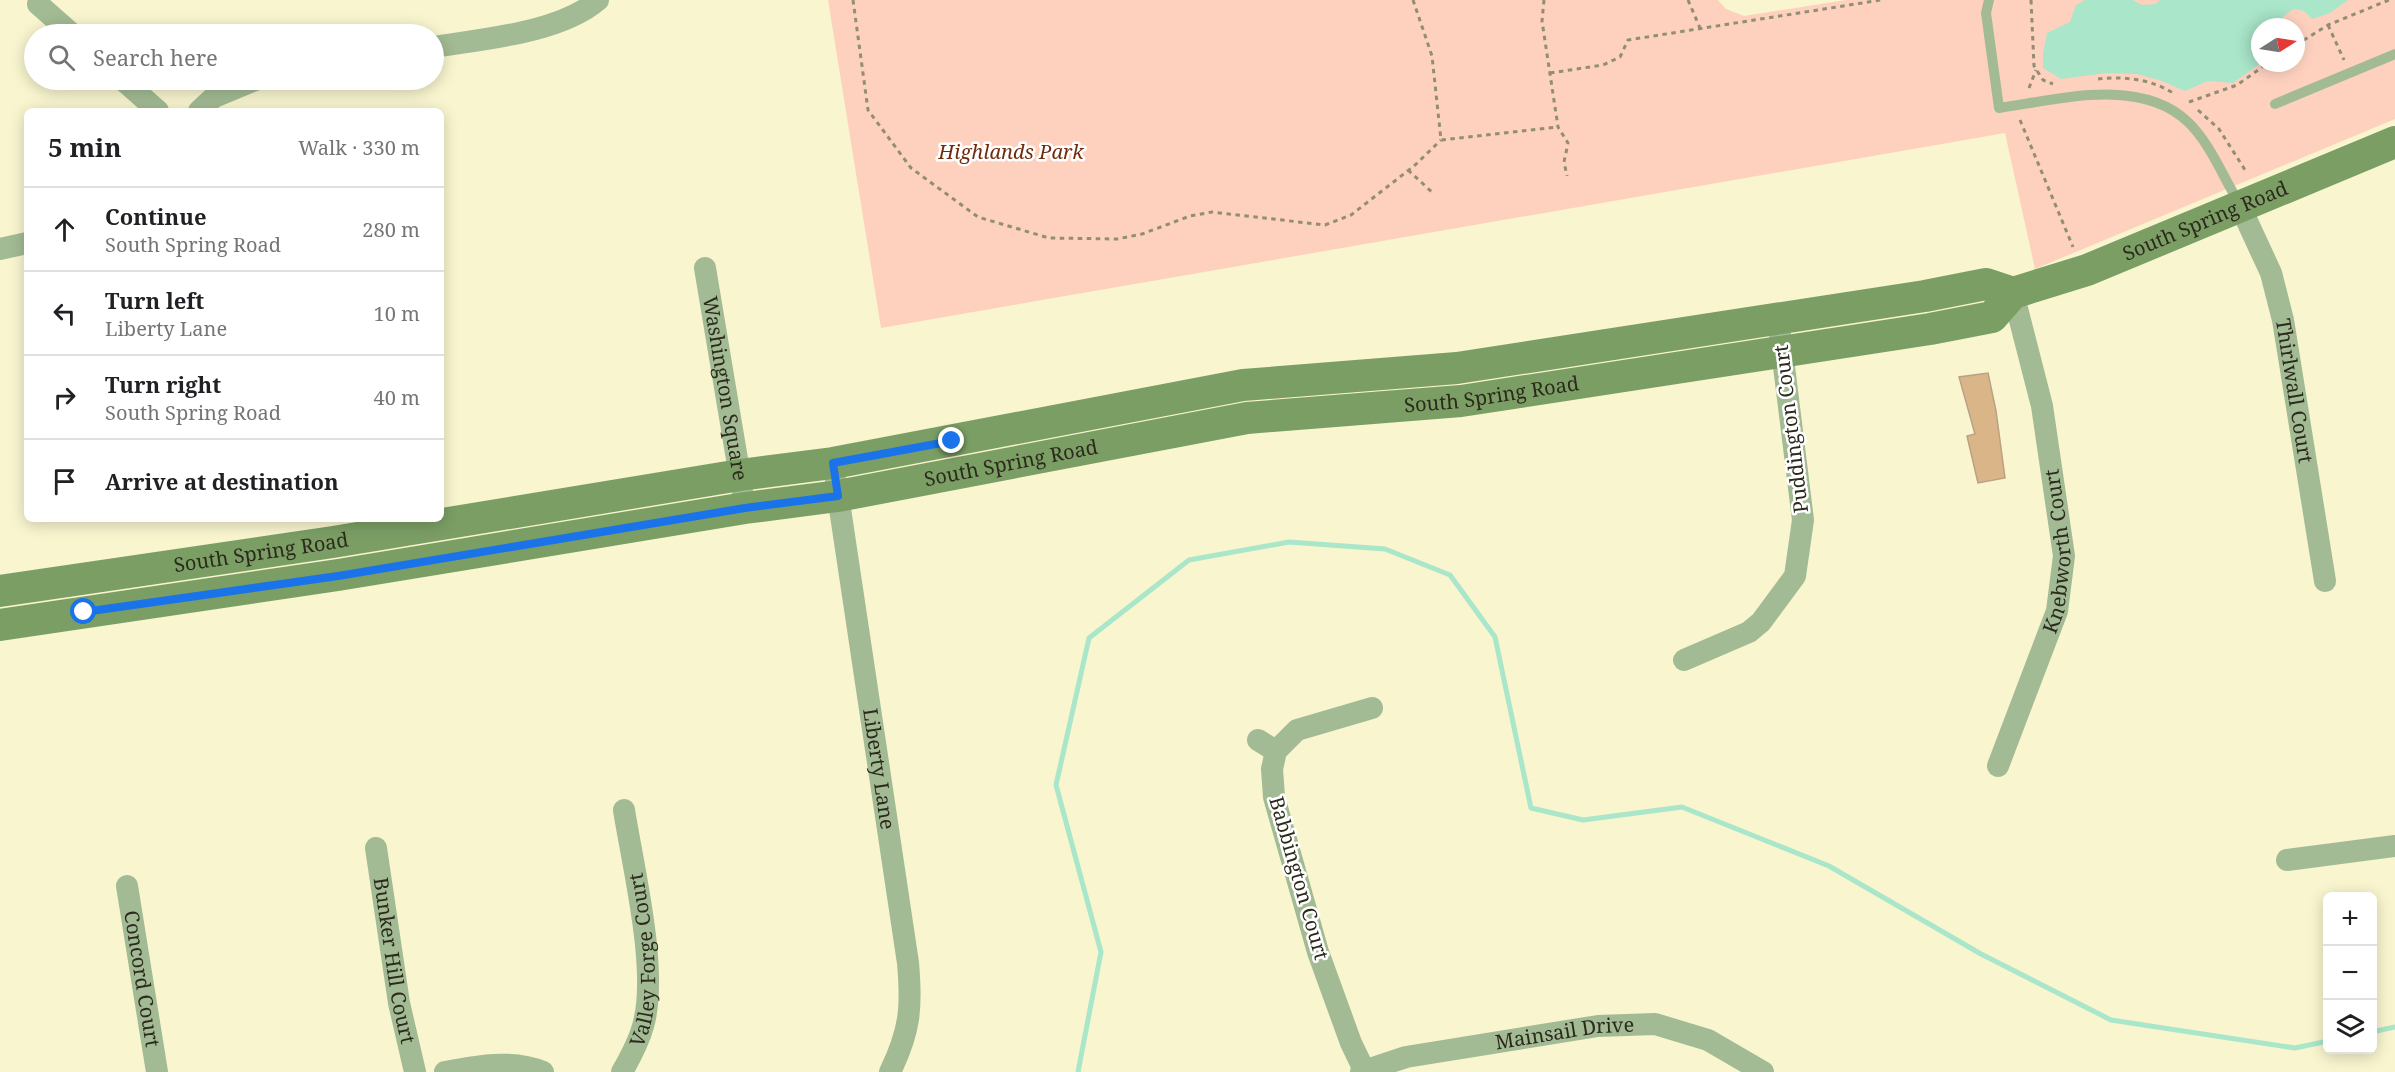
<!DOCTYPE html>
<html lang="en">
<head>
<meta charset="utf-8">
<style>
	body { margin:0; font-family:"Noto Serif",serif; background:#f2f2f2; color:#202124 }
	.controls { position:absolute; right:18px; bottom:18px; display:grid; overflow:hidden; border-radius:9px; box-shadow:0 3px 15px #0003 }
	.controls button { width:54px; height:54px; display:grid; place-items:center; padding:0; border:0; border-bottom:2px solid #e0e0e0; background:#fff; color:#202124; font:30px sans-serif }
	.compass { position:absolute; left:2251px; top:18px; width:54px; height:54px; border-radius:50%; background:#fff; box-shadow:0 3px 15px #0003; rotate:78deg }
	.stop { position:absolute; width:18px; height:18px; margin:-14px; border:4px solid #1a73e8; border-radius:50%; background:#fff }
	.stop.end { background:#1a73e8; border-color:#fff; box-shadow:0 2px 6px #0008 }
	.list { margin:0; padding:0; list-style:none }
	h2 { display:flex; justify-content:space-between; align-items:center; height:78px; margin:0; padding:0 24px; font-size:26px }
	h2 small { font-size:20px; font-weight:400; color:#757577 }
	.list li { display:grid; grid-template-columns:39px 1fr auto; gap:18px; align-items:center; box-sizing:border-box; height:84px; padding:0 24px; border-top:2px solid #e0e0e0 }
	.list b { display:block; font-size:22px; white-space:nowrap }
	.list p { margin:0; font-size:20px; white-space:nowrap; color:#757577 }
	.list em { font-size:20px; font-style:normal; color:#757577 }
	.icon { flex:none; width:33px; height:33px; fill:none; stroke:currentColor; stroke-width:2; stroke-linecap:round; stroke-linejoin:round }
	.map { position:relative; flex:none; width:2395px; height:1072px; overflow:hidden }
	.search { position:absolute; background:#fff; box-shadow:0 3px 15px #0003; left:24px; top:24px; width:420px; height:66px; display:flex; align-items:center; gap:15px; box-sizing:border-box; padding:0 21px; border-radius:33px; color:#757577; font-size:22px }
	.panel { position:absolute; background:#fff; box-shadow:0 3px 15px #0003; left:24px; top:108px; width:420px; height:414px; border-radius:9px }
	.map>svg:first-child { display:block }
</style>
</head>
<body>
<div class="map">
<svg width="2395" height="1072" viewBox="0 0 2395 1072">
	<rect width="100%" height="100%" fill="#f8f5cf"/>
	<path fill="#fed1bf" fill-rule="evenodd" d="M828 0H1718L1726 9 1744 16 1846 0H2395V119L2035 269 2005 133 881 328ZM2260 27H2296V63H2260Z"/>
	<polygon fill="#a9e6ca" points="2085,0 2133,0 2142,5 2156,4 2160,0 2348,0 2330,13 2312,19 2304,11 2293,9 2283,17 2283,27 2260,27 2261,63 2233,83 2208,81 2185,91 2162,81 2137,74 2106,73 2061,79 2043,68 2043,53 2047,33 2070,22 2076,5"/>
	<g fill="none" stroke-linecap="round" stroke-linejoin="round">
		<g stroke="#a9e6ca" stroke-width="5">
			<polyline points="2372,1032 2395,1027"/>
			<polyline points="1078,1072 1101,952 1056,785 1089,638 1189,560 1289,542 1385,549 1450,575 1495,637 1531,808 1583,820 1682,807 1829,866 1981,954 2111,1020 2295,1048 2328,1041"/>
		</g>
	</g>
	<polygon fill="#d9b588" stroke="#b9a285" stroke-width="1.5" points="1988,373 1996,411 2005,478 1978,483 1967,436 1975,434 1959,377"/>
	<g fill="none" stroke-linecap="round" stroke-linejoin="round">
		<g stroke="#918e74" stroke-width="3" stroke-dasharray="4.5 4.5" stroke-linecap="butt">
			<polyline points="853,0 868,110 911,168 978,217 1049,238 1117,239 1142,234 1190,216 1212,212 1325,225 1351,215 1414,166 1441,140"/>
			<polyline points="1413,0 1432,56 1441,140 1558,127"/>
			<polyline points="1544,0 1542,21 1558,127 1568,143 1564,162 1567,176"/>
			<polyline points="1688,0 1700,28"/>
			<polyline points="2031,0 2034,66 2043,80 2053,84"/>
			<polyline points="2328,25 2344,60"/>
			<polyline points="2296,45 2328,25 2389,0"/>
			<polyline points="1550,73 1603,65 1620,57 1628,40 1881,0"/>
			<path d="M2098 79C2123 76 2151 79 2173 93"/>
			<polyline points="2029,88 2036,70"/>
			<polyline points="2189,102 2237,85 2268,63"/>
			<polyline points="2198,110 2219,129 2247,173"/>
			<polyline points="2020,120 2073,247"/>
			<polyline points="1408,170 1434,194"/>
		</g>
		<g stroke="#a2bb94" stroke-width="10">
			<path d="M1989 0 1986 13 1999 108C2057 100 2140 76 2188 122 2210 143 2223 177 2239 203"/>
			<polyline points="2275,104 2395,54"/>
		</g>
		<g stroke="#a2bb94" stroke-width="22">
			<polyline points="38,4 72,34"/>
			<path d="M434 47C482 39 560 33 598 0"/>
			<polyline points="123,80 158,111"/>
			<polyline points="199,111 214,97 255,80"/>
			<path id="s1" d="M2240 206 2271 273 2283 320 2325 581"/>
			<polyline points="0,249 27,243"/>
			<path id="s2" d="M705 268 742 489"/>
			<path id="s3" d="M836 482 908 963C912 1008 910 1031 890 1072"/>
			<polyline points="1684,660 1749,632 1761,622 1795,576 1803,520 1778,318"/>
			<polyline points="1258,740 1276,751"/>
			<path id="s4" d="M1998 766 2057 611 2064 556 2042 406 2013 293"/>
			<path id="s5" d="M376 848 399 1003 415 1072"/>
			<polyline points="2287,860 2395,846"/>
			<path id="s6" d="M127 886 157 1072"/>
			<path d="M445 1072C476 1066 512 1059 543 1072"/>
			<path id="s7" d="M622 1072C630 1058 639 1041 643 1026 659 972 633 867 624 810"/>
			<path id="s8" d="M1361 1072 1406 1057 1598 1026 1655 1024 1708 1040 1763 1072"/>
			<polyline points="1365,1072 1351,1043 1318,952 1274,797 1272,769 1276,751 1297,730 1372,708"/>
		</g>
		<g stroke="#7b9e65" stroke-width="32">
			<path id="s9" d="M0 591 333 542 740 475 833 463 1243 385 1457 368 1925 296 1986 284 2013 293"/>
			<path id="s10" d="M0 625 338 575 745 508 838 496 1247 418 1461 401 1930 329 1992 317 2013 293 2087 270 2395 142"/>
		</g>
	</g>
	<g fill="none" stroke-linecap="round" stroke-linejoin="round">
		<polyline stroke="#1a73e8" stroke-width="8" points="84,612 338,576 745,508 838,496 833,463 952,441"/>
	</g>
	<g text-anchor="middle" stroke-width="5" stroke-linejoin="round" paint-order="stroke">
		<g font-size="20" font-style="italic" fill="#6e2c0c" stroke="#fff">
			<text x="1011" y="159">Highlands Park</text>
		</g>
		<g font-size="20" fill="#2c2a1c" stroke="#fff">
			<text dy="7" stroke="none"><textPath href="#s10" startOffset="2254">South Spring Road</textPath></text>
			<text dy="7" stroke="none"><textPath href="#s2" startOffset="122">Washington Square</textPath></text>
			<text dy="7" stroke="none"><textPath href="#s1" startOffset="194">Thirlwall Court</textPath></text>
			<text dy="7" stroke="none"><textPath href="#s10" startOffset="1510">South Spring Road</textPath></text>
			<text transform="translate(1791 429) rotate(-97)" y="7">Puddington Court</text>
			<text dy="7" stroke="none"><textPath href="#s10" startOffset="1024">South Spring Road</textPath></text>
			<text dy="7" stroke="none"><textPath href="#s4" startOffset="226">Knebworth Court</textPath></text>
			<text dy="7" stroke="none"><textPath href="#s9" startOffset="264">South Spring Road</textPath></text>
			<text dy="7" stroke="none"><textPath href="#s3" startOffset="290">Liberty Lane</textPath></text>
			<text transform="translate(1299 878) rotate(74)" y="7">Babbington Court</text>
			<text dy="7" stroke="none"><textPath href="#s5" startOffset="114">Bunker Hill Court</textPath></text>
			<text dy="7" stroke="none"><textPath href="#s7" startOffset="117">Valley Forge Court</textPath></text>
			<text dy="7" stroke="none"><textPath href="#s6" startOffset="94">Concord Court</textPath></text>
			<text dy="7" stroke="none"><textPath href="#s8" startOffset="208">Mainsail Drive</textPath></text>
		</g>
	</g>
</svg>
<div class="controls">
<button>+</button>
<button>−</button>
<button><svg class="icon" aria-label="layers" viewBox="0 0 24 24"><path d="M12 4l9 5-9 5-9-5zM3 14l9 5 9-5"/></svg></button>
</div>
<svg class="compass" viewBox="-18 -18 36 36"><path d="M0-13l5 13h-10z" fill="#e53935"/><path d="M0 13l5-13h-10z" fill="#757577"/></svg>
<div class="stop" style="left:84px;top:612px"></div>
<div class="stop end" style="left:952px;top:441px"></div>
<div class="search"><svg class="icon" aria-label="search" viewBox="0 0 24 24"><circle cx="10" cy="10" r="6"/><path d="M15 15l6 6"/></svg>Search here</div>
<section class="panel">
<h2>5 min<small>Walk · 330 m</small></h2>
<ul class="list">
<li><svg class="icon" aria-label="ahead" viewBox="0 0 24 24"><path d="M12 20V5M6 11l6-6 6 6"/></svg><div><b>Continue</b><p>South Spring Road</p></div><em>280 m</em></li>
<li><svg class="icon" aria-label="left" viewBox="0 0 24 24"><path d="M17 20v-9H6M10 6l-5 5 5 5"/></svg><div><b>Turn left</b><p>Liberty Lane</p></div><em>10 m</em></li>
<li><svg class="icon" aria-label="right" viewBox="0 0 24 24"><path d="M7 20v-9h11M14 6l5 5-5 5"/></svg><div><b>Turn right</b><p>South Spring Road</p></div><em>40 m</em></li>
<li><svg class="icon" aria-label="arrive" viewBox="0 0 24 24"><path d="M6 21V4h12l-3 4 3 4H6"/></svg><div><b>Arrive at destination</b></div></li>
</ul>
</section>
</div>
</body>
</html>
